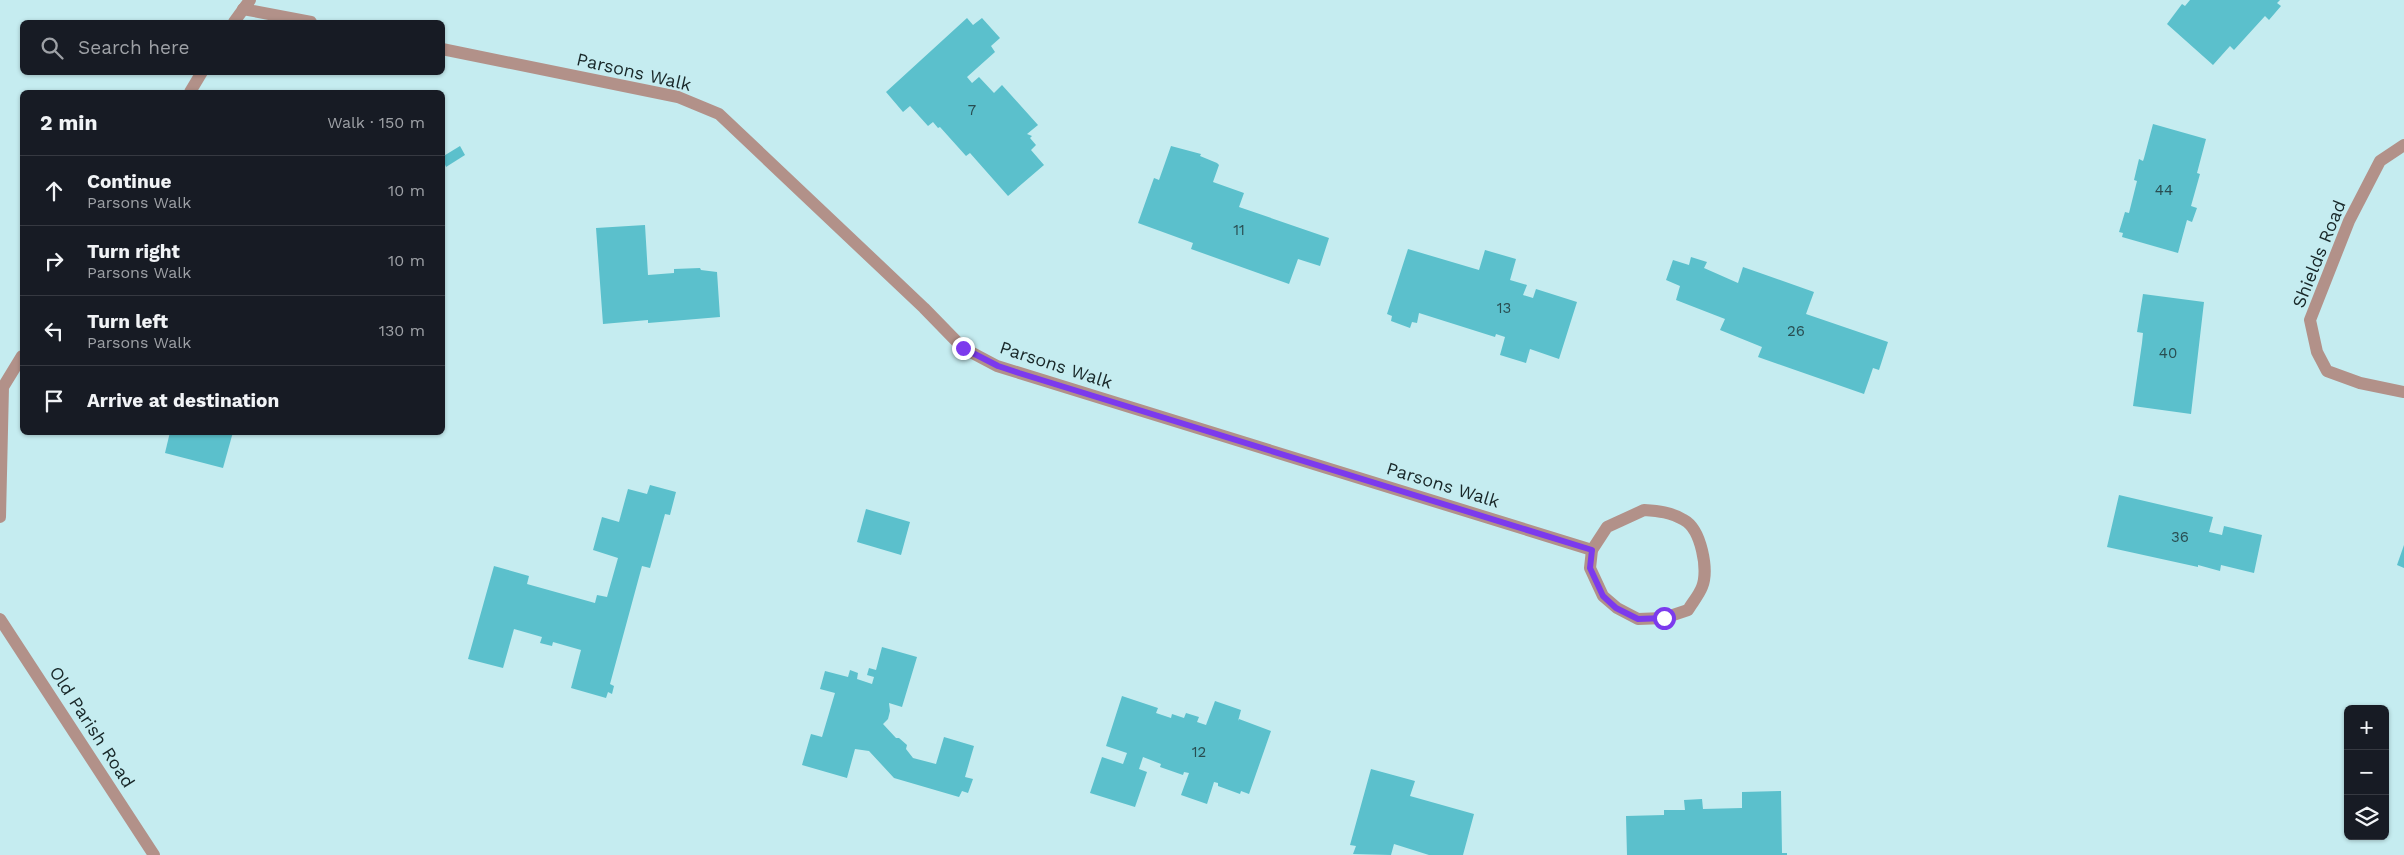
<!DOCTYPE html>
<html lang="en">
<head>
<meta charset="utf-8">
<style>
	body { margin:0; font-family:"Work Sans",sans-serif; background:#20242c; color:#f1f3f6 }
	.controls { position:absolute; right:15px; bottom:15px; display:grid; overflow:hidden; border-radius:8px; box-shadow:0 1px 4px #0004 }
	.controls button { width:45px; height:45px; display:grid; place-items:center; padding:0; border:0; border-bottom:1px solid #363941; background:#171b24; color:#f1f3f6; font:25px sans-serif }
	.stop { position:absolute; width:15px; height:15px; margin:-11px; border:4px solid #7c3aed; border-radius:50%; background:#fff }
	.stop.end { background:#7c3aed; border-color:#fff; box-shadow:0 1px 5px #0008 }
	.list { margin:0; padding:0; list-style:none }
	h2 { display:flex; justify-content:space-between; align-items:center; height:65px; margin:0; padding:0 20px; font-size:21px }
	h2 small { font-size:16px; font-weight:400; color:#9ea1a6 }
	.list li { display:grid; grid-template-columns:32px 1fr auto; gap:15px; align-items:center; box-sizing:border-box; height:70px; padding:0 20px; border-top:1px solid #363941 }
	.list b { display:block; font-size:19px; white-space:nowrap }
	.list p { margin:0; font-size:16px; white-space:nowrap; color:#9ea1a6 }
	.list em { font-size:16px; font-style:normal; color:#9ea1a6 }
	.icon { flex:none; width:28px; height:28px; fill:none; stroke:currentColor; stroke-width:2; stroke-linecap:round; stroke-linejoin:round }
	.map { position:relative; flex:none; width:2404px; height:855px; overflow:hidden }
	.search { position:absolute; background:#171b24; box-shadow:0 1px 4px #0004; left:20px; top:20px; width:425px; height:55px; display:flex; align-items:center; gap:12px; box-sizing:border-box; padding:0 18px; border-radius:8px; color:#9ea1a6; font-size:19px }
	.panel { position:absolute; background:#171b24; box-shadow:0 1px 4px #0004; left:20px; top:90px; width:425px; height:345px; border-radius:8px }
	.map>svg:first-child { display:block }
</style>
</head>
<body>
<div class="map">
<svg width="2404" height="855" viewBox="0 0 2404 855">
	<rect width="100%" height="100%" fill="#c5ecf0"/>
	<g fill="#5bc0cc">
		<polygon points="2190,0 2280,0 2277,3 2281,6 2269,20 2265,16 2234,50 2230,46 2213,65 2167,24 2182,4 2185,6"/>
		<polygon points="967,18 973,25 982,18 1000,38 991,46 995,52 967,77 972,83 979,77 994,93 1002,85 1038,125 1027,134 1032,136 1030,138 1036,145 1031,150 1044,165 1008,196 970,153 966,156 940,127 938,128 933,122 928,126 910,106 903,112 886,92"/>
		<polygon points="2153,124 2206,139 2197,173 2200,174 2191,206 2197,208 2192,222 2187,220 2178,253 2122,237 2123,233 2119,232 2125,212 2129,213 2137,181 2134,180 2139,159 2143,161 2144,158"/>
		<polygon points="460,146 465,155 446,167 442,157"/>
		<polygon points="1171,146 1201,154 1200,156 1217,163 1219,165 1213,182 1244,193 1239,207 1329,238 1320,266 1298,259 1289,284 1191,249 1193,243 1138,223 1154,178 1159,180"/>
		<polygon points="645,225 648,275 674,273 674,269 700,268 701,270 717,272 720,317 648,323 648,320 603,324 596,228"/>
		<polygon points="1408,249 1479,270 1485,250 1516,259 1510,280 1527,285 1523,295 1533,298 1536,289 1577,302 1559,359 1530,349 1526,363 1500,355 1505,337 1496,334 1495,337 1419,313 1417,323 1412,322 1410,328 1391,321 1392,316 1387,314"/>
		<polygon points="1691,257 1707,262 1704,268 1738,283 1743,267 1814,292 1806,314 1888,342 1879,370 1873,368 1864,394 1758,357 1762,347 1720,330 1725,319 1676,300 1680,286 1666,280 1673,260 1689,265"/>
		<polygon points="2143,294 2204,302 2191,414 2133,406 2142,343 2143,333 2137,332"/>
		<polygon points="170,432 233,432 223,468 165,453"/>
		<polygon points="650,485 676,492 670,515 665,514 650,568 642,566 610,684 614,686 612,694 608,692 606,698 571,688 581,650 553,642 552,646 540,643 542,637 514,629 503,668 468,659 494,566 529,576 527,584 595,603 597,595 607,597 618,558 593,550 602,517 619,522 628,489 647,494"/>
		<polygon points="2119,495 2213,517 2209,532 2222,535 2224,526 2262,535 2254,573 2221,565 2220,571 2198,565 2198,567 2107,547"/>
		<polygon points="866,509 910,522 901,555 857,542"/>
		<polygon points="2404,545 2404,568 2397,565"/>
		<polygon points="882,647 917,657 902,707 889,703 890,711 888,719 883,724 896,738 899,738 907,745 906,749 913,758 936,764 944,737 974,746 965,777 973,779 968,793 962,791 959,797 894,778 869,751 855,749 847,778 802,765 811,734 822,737 835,693 820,689 825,671 848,677 850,670 858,673 857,679 872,684 874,677 867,675 869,668 876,670"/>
		<polygon points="1122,696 1158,708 1156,713 1171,718 1172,714 1184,718 1186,713 1199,717 1197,722 1206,725 1215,701 1241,710 1238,721 1239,719 1271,731 1249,794 1241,791 1240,794 1218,786 1218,783 1214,782 1207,804 1181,795 1189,773 1184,772 1183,775 1160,767 1161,764 1143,757 1139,769 1147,772 1135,807 1090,793 1102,757 1123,764 1127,753 1106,746"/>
		<polygon points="1371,769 1415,781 1410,796 1474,814 1463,855 1429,855 1394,844 1391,855 1353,854 1356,846 1350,845"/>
		<polygon points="1781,791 1782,853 1787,853 1787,855 1627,855 1626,816 1664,815 1664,810 1685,810 1684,800 1702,799 1703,809 1742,808 1742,792"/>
	</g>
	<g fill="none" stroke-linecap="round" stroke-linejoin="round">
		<g stroke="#b29189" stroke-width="12">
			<polyline points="243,9 311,22"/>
			<polyline points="234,22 250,0"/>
			<polyline points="442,49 678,97 719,114 924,308 963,348 997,366 1592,550"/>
			<polyline points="190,92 202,72"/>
			<polyline points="2404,145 2380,161 2349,221 2310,320 2317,352 2327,371 2360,383 2404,392"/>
			<path d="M1644 510C1658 511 1671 512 1684 520 1701 529 1709 570 1702 587 1699 595 1692 603 1688 610L1664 618 1638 619 1617 608 1603 596 1590 568 1592 550 1607 527Z"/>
			<polyline points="0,517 3,387 22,356"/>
			<polyline points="0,619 154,855"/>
		</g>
	</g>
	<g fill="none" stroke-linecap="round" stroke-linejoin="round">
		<polyline stroke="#7c3aed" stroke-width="6" points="963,348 998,366 1019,373 1592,550 1590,568 1603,596 1616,608 1638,619 1664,618"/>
	</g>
	<g text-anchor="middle" stroke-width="4" stroke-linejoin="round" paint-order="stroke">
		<g font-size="15" fill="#294d51">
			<text x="972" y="115">7</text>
			<text x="2164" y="195">44</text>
			<text x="1239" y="235">11</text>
			<text x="1504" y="313">13</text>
			<text x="1796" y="336">26</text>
			<text x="2168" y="358">40</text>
			<text x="2180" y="542">36</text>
			<text x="1199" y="757">12</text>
		</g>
		<g font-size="18" fill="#182728" stroke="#c5ecf0">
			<text transform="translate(634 72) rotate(13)" y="6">Parsons Walk</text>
			<text transform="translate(2319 254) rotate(-68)" y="6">Shields Road</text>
			<text transform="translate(1056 365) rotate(18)" y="6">Parsons Walk</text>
			<text transform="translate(1443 485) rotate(17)" y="6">Parsons Walk</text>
			<text transform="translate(92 727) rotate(57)" y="6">Old Parish Road</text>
		</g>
	</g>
</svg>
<div class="controls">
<button>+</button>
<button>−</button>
<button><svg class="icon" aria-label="layers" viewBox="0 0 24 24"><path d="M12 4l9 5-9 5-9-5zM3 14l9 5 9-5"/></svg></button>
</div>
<div class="stop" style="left:1664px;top:618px"></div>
<div class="stop end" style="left:963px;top:348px"></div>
<div class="search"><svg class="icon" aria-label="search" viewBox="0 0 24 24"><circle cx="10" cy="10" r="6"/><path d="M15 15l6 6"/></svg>Search here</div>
<section class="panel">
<h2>2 min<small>Walk · 150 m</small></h2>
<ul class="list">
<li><svg class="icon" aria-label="ahead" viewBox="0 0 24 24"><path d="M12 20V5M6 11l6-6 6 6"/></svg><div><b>Continue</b><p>Parsons Walk</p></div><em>10 m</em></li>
<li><svg class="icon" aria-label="right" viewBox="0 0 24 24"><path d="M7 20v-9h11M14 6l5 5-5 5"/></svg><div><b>Turn right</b><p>Parsons Walk</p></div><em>10 m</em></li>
<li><svg class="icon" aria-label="left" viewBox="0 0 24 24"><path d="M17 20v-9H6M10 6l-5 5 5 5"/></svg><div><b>Turn left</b><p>Parsons Walk</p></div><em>130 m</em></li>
<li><svg class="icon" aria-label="arrive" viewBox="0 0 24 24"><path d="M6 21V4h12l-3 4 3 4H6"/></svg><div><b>Arrive at destination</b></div></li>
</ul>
</section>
</div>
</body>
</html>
